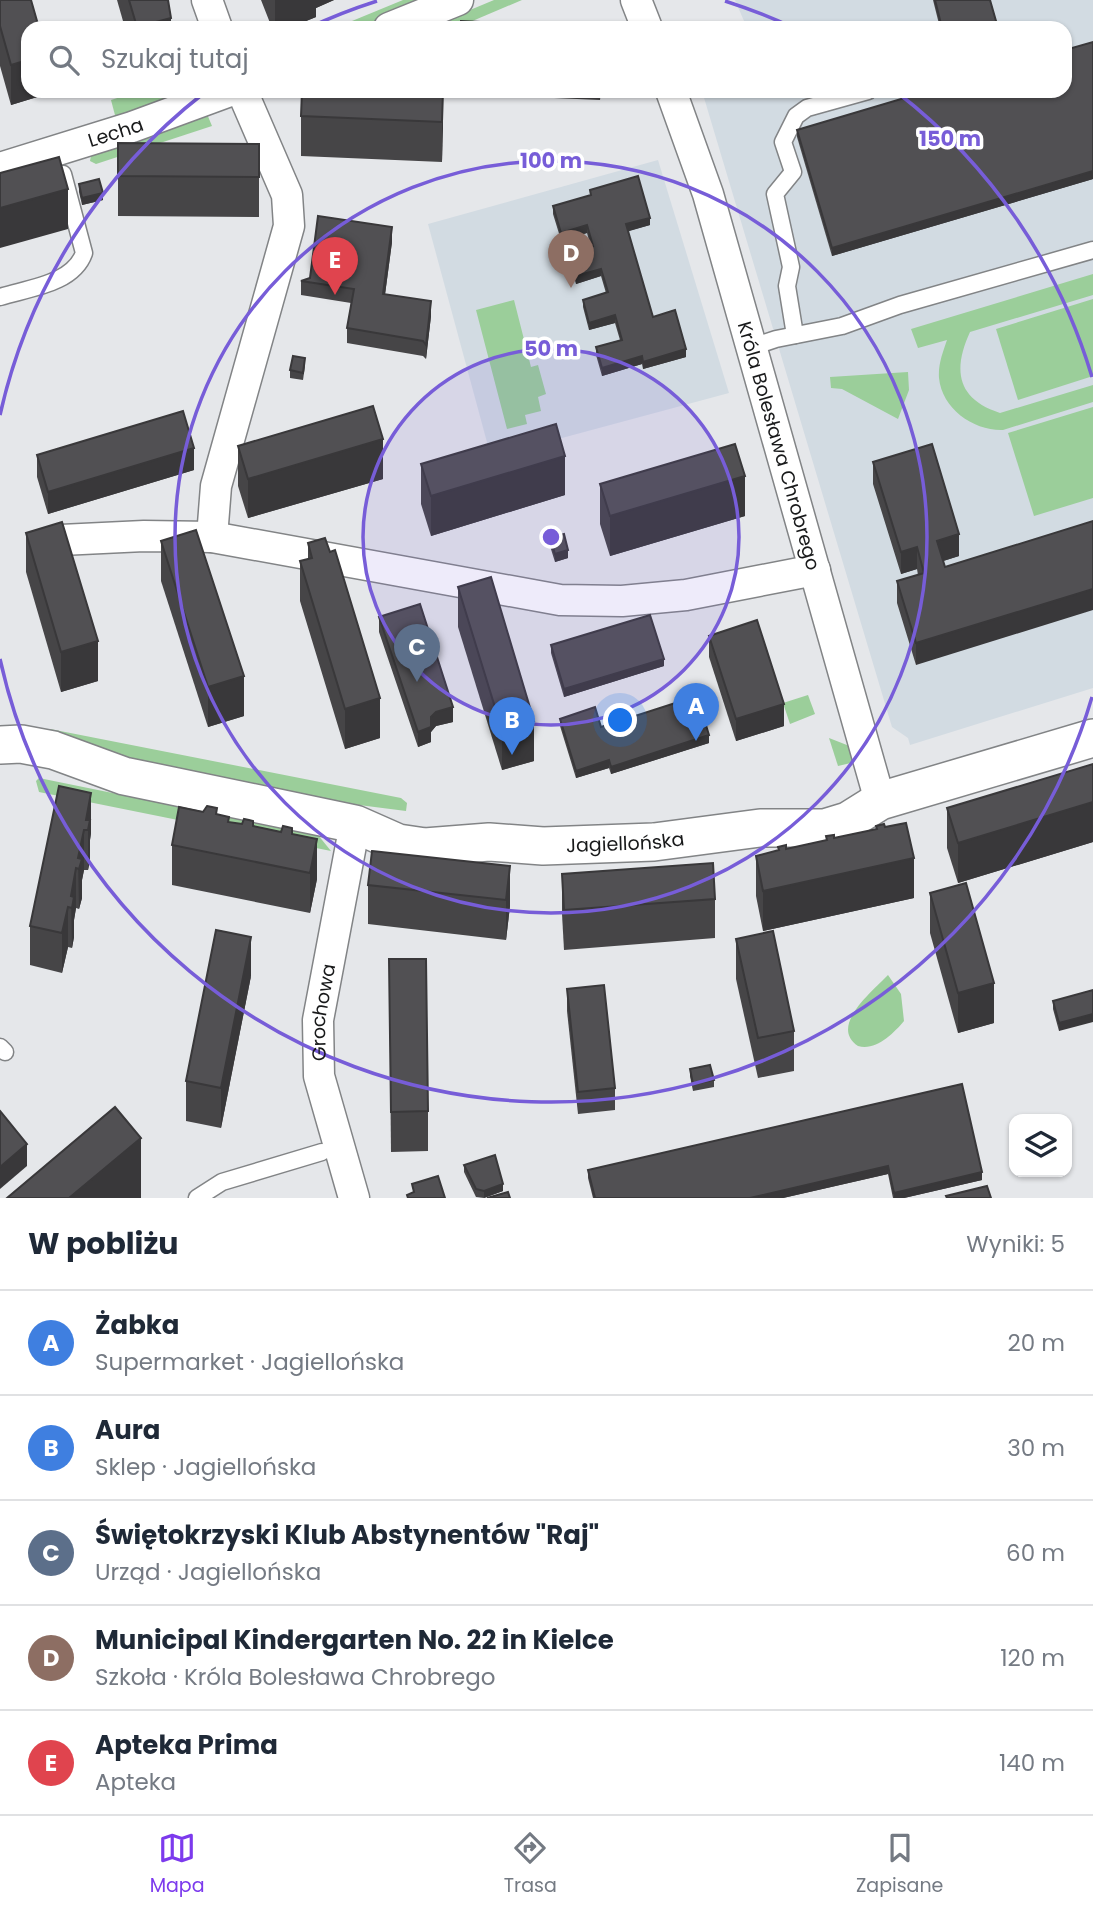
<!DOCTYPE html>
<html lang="pl">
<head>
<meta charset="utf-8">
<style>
	body { margin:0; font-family:Poppins,sans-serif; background:#f2f2f3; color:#1f2937 }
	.controls { position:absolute; right:21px; bottom:21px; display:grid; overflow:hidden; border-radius:14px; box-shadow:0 2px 5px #0004 }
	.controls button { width:63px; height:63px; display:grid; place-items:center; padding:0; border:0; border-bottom:2px solid #e0e1e3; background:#fff; color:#1f2937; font:35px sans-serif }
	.you { position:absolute; left:621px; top:721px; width:24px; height:24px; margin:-18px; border:5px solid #fff; border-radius:50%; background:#1a73e8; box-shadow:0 0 0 10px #1a73e833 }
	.badge { display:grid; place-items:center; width:46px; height:46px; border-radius:50%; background:#7c3aed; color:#fff; font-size:23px; font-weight:700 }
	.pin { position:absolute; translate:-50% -58px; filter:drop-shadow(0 2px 4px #0008) }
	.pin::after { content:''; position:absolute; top:37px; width:24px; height:21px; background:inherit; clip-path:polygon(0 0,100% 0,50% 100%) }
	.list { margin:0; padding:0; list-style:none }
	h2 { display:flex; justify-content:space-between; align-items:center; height:91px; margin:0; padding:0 28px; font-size:30px }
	h2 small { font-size:23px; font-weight:400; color:#747a83 }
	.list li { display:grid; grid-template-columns:46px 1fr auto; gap:21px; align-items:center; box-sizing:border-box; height:105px; padding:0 28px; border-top:2px solid #e0e1e3 }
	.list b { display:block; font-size:26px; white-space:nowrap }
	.list p { margin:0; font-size:23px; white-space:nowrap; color:#747a83 }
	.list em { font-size:23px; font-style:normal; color:#747a83 }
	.icon { flex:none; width:38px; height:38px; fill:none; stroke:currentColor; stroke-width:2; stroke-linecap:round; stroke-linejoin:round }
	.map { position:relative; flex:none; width:1093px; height:1198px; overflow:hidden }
	.search { position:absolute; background:#fff; box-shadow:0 2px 5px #0004; left:21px; right:21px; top:21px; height:77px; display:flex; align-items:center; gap:18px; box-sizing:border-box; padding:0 24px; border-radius:21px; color:#747a83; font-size:26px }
	.sheet { height:616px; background:#fff }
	nav { display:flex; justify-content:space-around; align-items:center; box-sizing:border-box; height:98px; border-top:2px solid #e0e1e3; background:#fff; font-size:19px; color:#747a83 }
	nav a { display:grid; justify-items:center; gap:4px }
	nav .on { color:#7c3aed }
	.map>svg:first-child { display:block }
</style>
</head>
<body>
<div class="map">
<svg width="1093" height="1198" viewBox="0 0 1093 1198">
	<rect width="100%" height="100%" fill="#e5e7ea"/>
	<g fill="#d2dbe2">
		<polygon points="735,0 1093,0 1093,688 910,745 908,738 892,727 702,91 1065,91 1065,28 747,28"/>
		<polygon points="658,160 729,393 491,457 428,224"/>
	</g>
	<g fill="#9bce9a">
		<polygon points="403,0 433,0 366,28 335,28"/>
		<polygon points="494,0 522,0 456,28 427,28"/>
		<polygon points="139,91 195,91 116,119 111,100"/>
		<polygon points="207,114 212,126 96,164 90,161 92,151"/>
		<path d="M1093 274V295L970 332C953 369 956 399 1000 413L1093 385V402L1003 430C974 431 942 409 939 378 938 364 943 352 947 340L918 348 911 329Z"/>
		<polygon points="1093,299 1093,376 1018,400 996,329"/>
		<polygon points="514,300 531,367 538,365 546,394 538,397 541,411 525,415 527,424 507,429 476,310"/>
		<polygon points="908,372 909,390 898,419 842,389 831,388 830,377"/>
		<polygon points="1093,407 1093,498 1034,516 1008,433"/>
		<polygon points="808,695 815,714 790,724 783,703"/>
		<polygon points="50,729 401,798 407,803 406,811 359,805 44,741 46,732"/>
		<polygon points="829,738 852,747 855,762 838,766"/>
		<polygon points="39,778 318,835 331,851 39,792 36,781"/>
		<path d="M888 975 901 994 904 1021C893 1034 876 1051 858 1046 828 1026 874 990 888 975Z"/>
	</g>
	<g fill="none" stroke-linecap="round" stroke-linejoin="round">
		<g stroke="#828486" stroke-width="19">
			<g id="service">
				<path d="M0 297C29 288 73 284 84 253L63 174"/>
				<polyline points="795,335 787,286 791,267 775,194 793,172 783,142 796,116 807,108 868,91"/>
				<polyline points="752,347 776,339 842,326 900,305 1093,250"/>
				<polyline points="0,1047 5,1052"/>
				<polyline points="197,1198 222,1182 322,1152"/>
			</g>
		</g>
		<g stroke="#828486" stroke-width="33">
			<g id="minor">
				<polyline points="207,0 217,28"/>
				<polyline points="636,0 647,28"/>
				<polyline points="389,28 458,0"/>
				<path id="s1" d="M671 91 708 194 880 801"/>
				<path id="s2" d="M0 168 132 127 230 91"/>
				<polyline points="212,537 216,486 289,226 287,195 242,91"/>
				<polyline points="61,540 144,536 212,537 560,600 622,601 686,595 815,570"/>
				<path id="s3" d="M354 1198 319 1076 318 1020 355 824"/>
			</g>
		</g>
		<g stroke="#828486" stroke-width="40">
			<g id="tertiary">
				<path id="s4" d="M0 745 21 744 53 750 124 776 355 824 398 843 425 847 489 842 543 846 654 842 760 828H825L848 821 880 801 1093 738"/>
			</g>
		</g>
		<use href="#service" stroke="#fff" stroke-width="16"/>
		<use href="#minor" stroke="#fff" stroke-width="30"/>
		<use href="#tertiary" stroke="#fff" stroke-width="37"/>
	</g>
	<g fill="#464547">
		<polygon points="0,0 47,91 47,94 11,105 0,66"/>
		<polygon points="117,0 168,0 171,28 125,28"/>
		<polygon points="261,0 334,0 316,8 316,17 289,28 272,28"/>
		<polygon points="933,0 990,0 998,28 940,28"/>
		<polygon points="1093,42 1093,179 832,256 797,137 797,130"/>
		<polygon points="443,91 442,162 301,156 301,116"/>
		<polygon points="460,91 601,91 600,100 460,94"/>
		<polygon points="118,143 259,144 259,217 118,216"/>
		<polygon points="79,184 103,200 82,205 79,192"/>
		<polygon points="590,190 650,225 628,231 653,317 686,357 643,369 642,364 602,376 596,355 596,347 620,340 615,323 589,330 583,307 583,300 606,293 601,276 576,284 569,261 569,253 591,247 587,233 561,240 553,214 553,206 590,196"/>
		<polygon points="392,242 385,295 431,316 426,359 423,356 347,343 347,328 351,303 301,295 301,281 310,278"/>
		<polygon points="305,366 303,380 290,378 290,370"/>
		<polygon points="238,446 383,479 248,518 238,486"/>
		<polygon points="37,455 194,470 48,514 37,477"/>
		<polygon points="873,462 959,556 943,561 916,665 897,603 897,581 918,575 917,569 901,574 873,484"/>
		<polygon points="421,464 565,495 431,536 421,504"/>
		<polygon points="600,484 745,516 610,556 600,524"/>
		<polygon points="26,533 98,681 61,692 26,572"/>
		<polygon points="550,538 568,558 555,562 550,546"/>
		<polygon points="161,541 244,716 208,727 161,581"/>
		<polygon points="308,543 380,738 345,749 300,601 300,561 308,559"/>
		<polygon points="458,587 534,761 502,770 458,627"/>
		<polygon points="379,617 453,722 436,726 431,732 431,742 418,747 379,632"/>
		<polygon points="709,636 784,726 736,741 709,657"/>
		<polygon points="551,645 664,666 564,697 551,653"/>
		<polygon points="560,719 601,727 709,743 611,774 609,768 576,778 560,726"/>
		<polygon points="1093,764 1093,842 958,883 947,848 947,808"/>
		<polygon points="59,786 91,833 90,840 90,860 88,870 84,870 82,880 82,898 79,909 76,908 74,920 74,937 72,948 68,947 62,973 30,965 30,926"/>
		<polygon points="217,814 229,822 292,834 317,879 310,913 172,885 172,845"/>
		<polygon points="876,826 914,898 763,931 756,896 756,856 778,851 778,847 786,849 826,840 826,836 834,838 876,829"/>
		<polygon points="510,866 510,906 506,940 368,924 368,885"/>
		<polygon points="562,874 715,899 715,938 564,950 562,914"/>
		<polygon points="930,893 994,1023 958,1033 930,933"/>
		<polygon points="736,939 794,1031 794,1071 758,1078 736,979"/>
		<polygon points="389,959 428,1111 428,1151 391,1152"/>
		<polygon points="251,976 221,1128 186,1121 186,1081"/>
		<polygon points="567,989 615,1088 615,1110 578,1114 567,1011"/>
		<polygon points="1093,990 1059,1031 1053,1009 1053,1001"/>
		<polygon points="690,1069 714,1080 714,1087 693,1091 690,1076"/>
		<polygon points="962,1084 982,1180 904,1198 893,1198 888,1174 783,1198 593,1198 588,1178 588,1170"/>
		<polygon points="464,1165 503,1191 484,1198 476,1197 464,1172"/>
	</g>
	<g fill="#39383a">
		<polygon points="275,0 334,0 316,8 316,17 289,28 275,28"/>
		<polygon points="171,18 171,28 137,28 137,27"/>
		<polygon points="28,60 28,91 47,91 47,94 11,105 11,65"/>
		<polygon points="443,91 443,128 442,162 442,122"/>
		<polygon points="1093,171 1093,179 832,256 832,248"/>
		<polygon points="68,189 68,229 0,248 0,208"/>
		<polygon points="103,193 103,200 82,205 82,198"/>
		<polygon points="650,218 650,225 626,232 626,224"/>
		<polygon points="587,225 587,233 561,240 561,233"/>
		<polygon points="392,227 392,242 383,309 383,294"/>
		<polygon points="601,269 601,276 576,284 576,276"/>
		<polygon points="431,301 431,316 426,359 426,345"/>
		<polygon points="615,315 615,323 589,330 589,323"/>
		<polygon points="686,349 686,357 643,369 643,362"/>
		<polygon points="642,356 642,364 602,376 602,368"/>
		<polygon points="383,439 383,479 248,518 248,479"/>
		<polygon points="194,448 194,470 48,514 48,492"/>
		<polygon points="565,456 565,495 431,536 431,496"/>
		<polygon points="745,476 745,516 610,556 610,516"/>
		<polygon points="959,534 959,556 937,563 937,541"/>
		<polygon points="917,547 917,569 901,574 901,552"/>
		<polygon points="568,550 568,558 555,562 555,554"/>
		<polygon points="1093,589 1093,610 916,665 916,643"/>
		<polygon points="98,641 98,681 61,692 61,652"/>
		<polygon points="664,659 664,666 564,697 564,689"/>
		<polygon points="244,676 244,716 208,727 208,687"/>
		<polygon points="380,698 380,738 345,749 345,709"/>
		<polygon points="784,704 784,726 736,741 736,719"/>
		<polygon points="453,707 453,722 436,726 431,732 431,742 418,747 418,732 436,712"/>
		<polygon points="534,721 534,761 502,770 502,730"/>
		<polygon points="709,735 709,743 611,774 611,767"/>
		<polygon points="609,760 609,768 576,778 576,771"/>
		<polygon points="91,793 91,833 90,840 90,860 88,870 88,830 86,820"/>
		<polygon points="1093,802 1093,842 958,883 958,843"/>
		<polygon points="84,830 84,870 82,880 82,898 79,909 78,858"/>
		<polygon points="317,839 317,879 310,913 310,873"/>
		<polygon points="914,858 914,898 763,931 763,891"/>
		<polygon points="510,866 510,906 506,940 506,900"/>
		<polygon points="76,868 76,908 74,920 74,937 72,948 71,896"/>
		<polygon points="68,907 68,947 62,973 62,933"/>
		<polygon points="251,937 251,976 221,1128 221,1088"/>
		<polygon points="994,983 994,1023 958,1033 958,993"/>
		<polygon points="1093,1014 1093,1022 1059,1031 1059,1023"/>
		<polygon points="141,1138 141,1198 69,1198"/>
		<polygon points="27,1144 27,1166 0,1189 0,1167"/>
		<polygon points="888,1166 888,1174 783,1198 750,1198"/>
		<polygon points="982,1172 982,1180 904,1198 894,1198 894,1193"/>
		<polygon points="503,1184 503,1191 484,1198 484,1191"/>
	</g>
	<g fill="#515053" stroke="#39383a" stroke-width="2">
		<polygon points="0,0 31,0 39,28 28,28 28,60 11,65 0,26"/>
		<polygon points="129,0 168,0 171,18 137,27"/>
		<polygon points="935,0 990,0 998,28 942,28"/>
		<polygon points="461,21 602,28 461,28"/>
		<polygon points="1093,42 1093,171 832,248 797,130 928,91 1065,91 1065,50"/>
		<polygon points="302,91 443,91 442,122 301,116"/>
		<polygon points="118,143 259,144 259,177 118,176"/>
		<polygon points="59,157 68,189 0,208 0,173"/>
		<polygon points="638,176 650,218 626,224 653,317 675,310 686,349 643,362 642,356 602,368 596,347 622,340 615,315 589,323 583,300 608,292 601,269 576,276 569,253 593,246 587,225 561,233 553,206 591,195 590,190"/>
		<polygon points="99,179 103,193 82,198 79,184"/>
		<polygon points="318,216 392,227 383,294 431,301 426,345 423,341 347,328 354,289 301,281 310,278"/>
		<polygon points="293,356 305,358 303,373 290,370"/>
		<polygon points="373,406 383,439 248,479 238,446"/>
		<polygon points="183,411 194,448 48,492 37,455"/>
		<polygon points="556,424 565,456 431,496 421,464"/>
		<polygon points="735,444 745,476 610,516 600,484"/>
		<polygon points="932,444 959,534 937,541 945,567 1093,521 1093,589 916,643 897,581 924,573 917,547 901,552 873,462"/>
		<polygon points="62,522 98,641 61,652 26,533"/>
		<polygon points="196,530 244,676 208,687 161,541"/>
		<polygon points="564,534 568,550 555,554 550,538"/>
		<polygon points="325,538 330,552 335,550 380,698 345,709 300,561 312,558 308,543"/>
		<polygon points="491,577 534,721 502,730 458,587"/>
		<polygon points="420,604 453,707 436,712 431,717 431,727 418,732 379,617"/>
		<polygon points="650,615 664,659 564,689 551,645"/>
		<polygon points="757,620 784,704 736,719 709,636"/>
		<polygon points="697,696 709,735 611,767 609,760 576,771 560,719 595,707 601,727"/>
		<polygon points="1093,764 1093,802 958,843 947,808"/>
		<polygon points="59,786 91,793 86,820 90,820 88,830 84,830 78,858 82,859 79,869 76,868 71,896 74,897 72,908 68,907 62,933 30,926"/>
		<polygon points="207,806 217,808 216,814 229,817 228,822 242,824 244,819 249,820 253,821 253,826 281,832 283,826 292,828 292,834 317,839 310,873 172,845 179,807 203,812"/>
		<polygon points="906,823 914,858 763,891 756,856 779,850 778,847 786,845 786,849 827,840 826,836 834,835 834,838 877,829 876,826 884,824 885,827"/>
		<polygon points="372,851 510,866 506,900 368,885"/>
		<polygon points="713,863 715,899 564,910 562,874"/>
		<polygon points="966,883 994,983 958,993 930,893"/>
		<polygon points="216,930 251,937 221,1088 186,1081"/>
		<polygon points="773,931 794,1031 758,1038 736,939"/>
		<polygon points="389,959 426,959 428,1111 391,1112"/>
		<polygon points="604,985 615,1088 578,1092 567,989"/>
		<polygon points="1093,990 1093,1014 1059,1023 1053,1001"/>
		<polygon points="710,1065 714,1080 693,1084 690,1069"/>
		<polygon points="962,1084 982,1172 894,1193 888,1166 750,1198 595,1198 588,1170"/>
		<polygon points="115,1107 141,1138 69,1198 7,1198"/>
		<polygon points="0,1111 27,1144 0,1167"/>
		<polygon points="495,1155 503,1184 484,1191 476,1189 464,1165"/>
		<polygon points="438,1176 445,1198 408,1198 407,1195 414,1192 412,1184"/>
		<polygon points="987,1186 991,1198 947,1198 946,1196"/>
		<polygon points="508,1192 510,1198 487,1198"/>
	</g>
	<circle cx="551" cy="537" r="188" fill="#775dd8" fill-opacity=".12"/>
	<g fill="none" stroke="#775dd8" stroke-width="3.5">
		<circle cx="551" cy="537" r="188"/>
		<circle cx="551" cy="537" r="376"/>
		<path d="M1092 697A564 564 0 0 1 0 659M0 415A564 564 0 0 1 204 93M308 28A564 564 0 0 1 377 1M725 1A564 564 0 0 1 794 28M898 93A564 564 0 0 1 1092 377"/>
	</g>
	<g text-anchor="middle" stroke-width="7" stroke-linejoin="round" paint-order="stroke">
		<g font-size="19" fill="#18191a" stroke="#fff">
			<text dy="7" stroke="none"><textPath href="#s2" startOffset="121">Lecha</textPath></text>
			<text dy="7" stroke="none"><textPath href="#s1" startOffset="371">Króla Bolesława Chrobrego</textPath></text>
			<text dy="7" stroke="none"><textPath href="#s4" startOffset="640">Jagiellońska</textPath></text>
			<text dy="7" stroke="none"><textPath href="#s3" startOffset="191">Grochowa</textPath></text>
		</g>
	</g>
	<circle cx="551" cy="537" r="10" fill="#775dd8" stroke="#fff" stroke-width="3.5"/>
	<g font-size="21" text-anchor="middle" font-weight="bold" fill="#775dd8" stroke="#fff" stroke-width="7" stroke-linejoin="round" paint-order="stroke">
		<text x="950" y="146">150 m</text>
		<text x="551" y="168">100 m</text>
		<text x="551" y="356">50 m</text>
	</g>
</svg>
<div class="controls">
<button><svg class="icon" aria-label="layers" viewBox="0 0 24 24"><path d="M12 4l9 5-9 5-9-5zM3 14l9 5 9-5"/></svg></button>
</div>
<div class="you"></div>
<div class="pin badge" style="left:696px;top:741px;background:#3f7fe0">A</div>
<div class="pin badge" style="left:512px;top:755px;background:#3f7fe0">B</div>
<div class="pin badge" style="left:417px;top:682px;background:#5c6f8a">C</div>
<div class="pin badge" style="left:571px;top:288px;background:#8d6e63">D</div>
<div class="pin badge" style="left:335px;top:295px;background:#e0444e">E</div>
<div class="search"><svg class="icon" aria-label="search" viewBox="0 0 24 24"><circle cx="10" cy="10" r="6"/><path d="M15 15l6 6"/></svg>Szukaj tutaj</div>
</div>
<section class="sheet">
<h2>W pobliżu<small>Wyniki: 5</small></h2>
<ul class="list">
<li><span class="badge" style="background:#3f7fe0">A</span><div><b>Żabka</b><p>Supermarket · Jagiellońska</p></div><em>20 m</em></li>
<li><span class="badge" style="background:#3f7fe0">B</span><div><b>Aura</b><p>Sklep · Jagiellońska</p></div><em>30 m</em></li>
<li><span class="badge" style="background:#5c6f8a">C</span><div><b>Świętokrzyski Klub Abstynentów &quot;Raj&quot;</b><p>Urząd · Jagiellońska</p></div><em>60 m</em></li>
<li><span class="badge" style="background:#8d6e63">D</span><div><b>Municipal Kindergarten No. 22 in Kielce</b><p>Szkoła · Króla Bolesława Chrobrego</p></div><em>120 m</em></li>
<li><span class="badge" style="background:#e0444e">E</span><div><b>Apteka Prima</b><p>Apteka</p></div><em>140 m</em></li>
</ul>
</section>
<nav>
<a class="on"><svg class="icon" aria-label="map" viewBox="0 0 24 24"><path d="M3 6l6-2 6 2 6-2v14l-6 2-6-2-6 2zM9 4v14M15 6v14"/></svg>Mapa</a>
<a><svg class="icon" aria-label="directions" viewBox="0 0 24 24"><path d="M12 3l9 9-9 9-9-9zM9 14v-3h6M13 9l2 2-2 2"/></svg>Trasa</a>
<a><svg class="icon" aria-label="saved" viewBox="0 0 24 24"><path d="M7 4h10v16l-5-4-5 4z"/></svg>Zapisane</a>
</nav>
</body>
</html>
